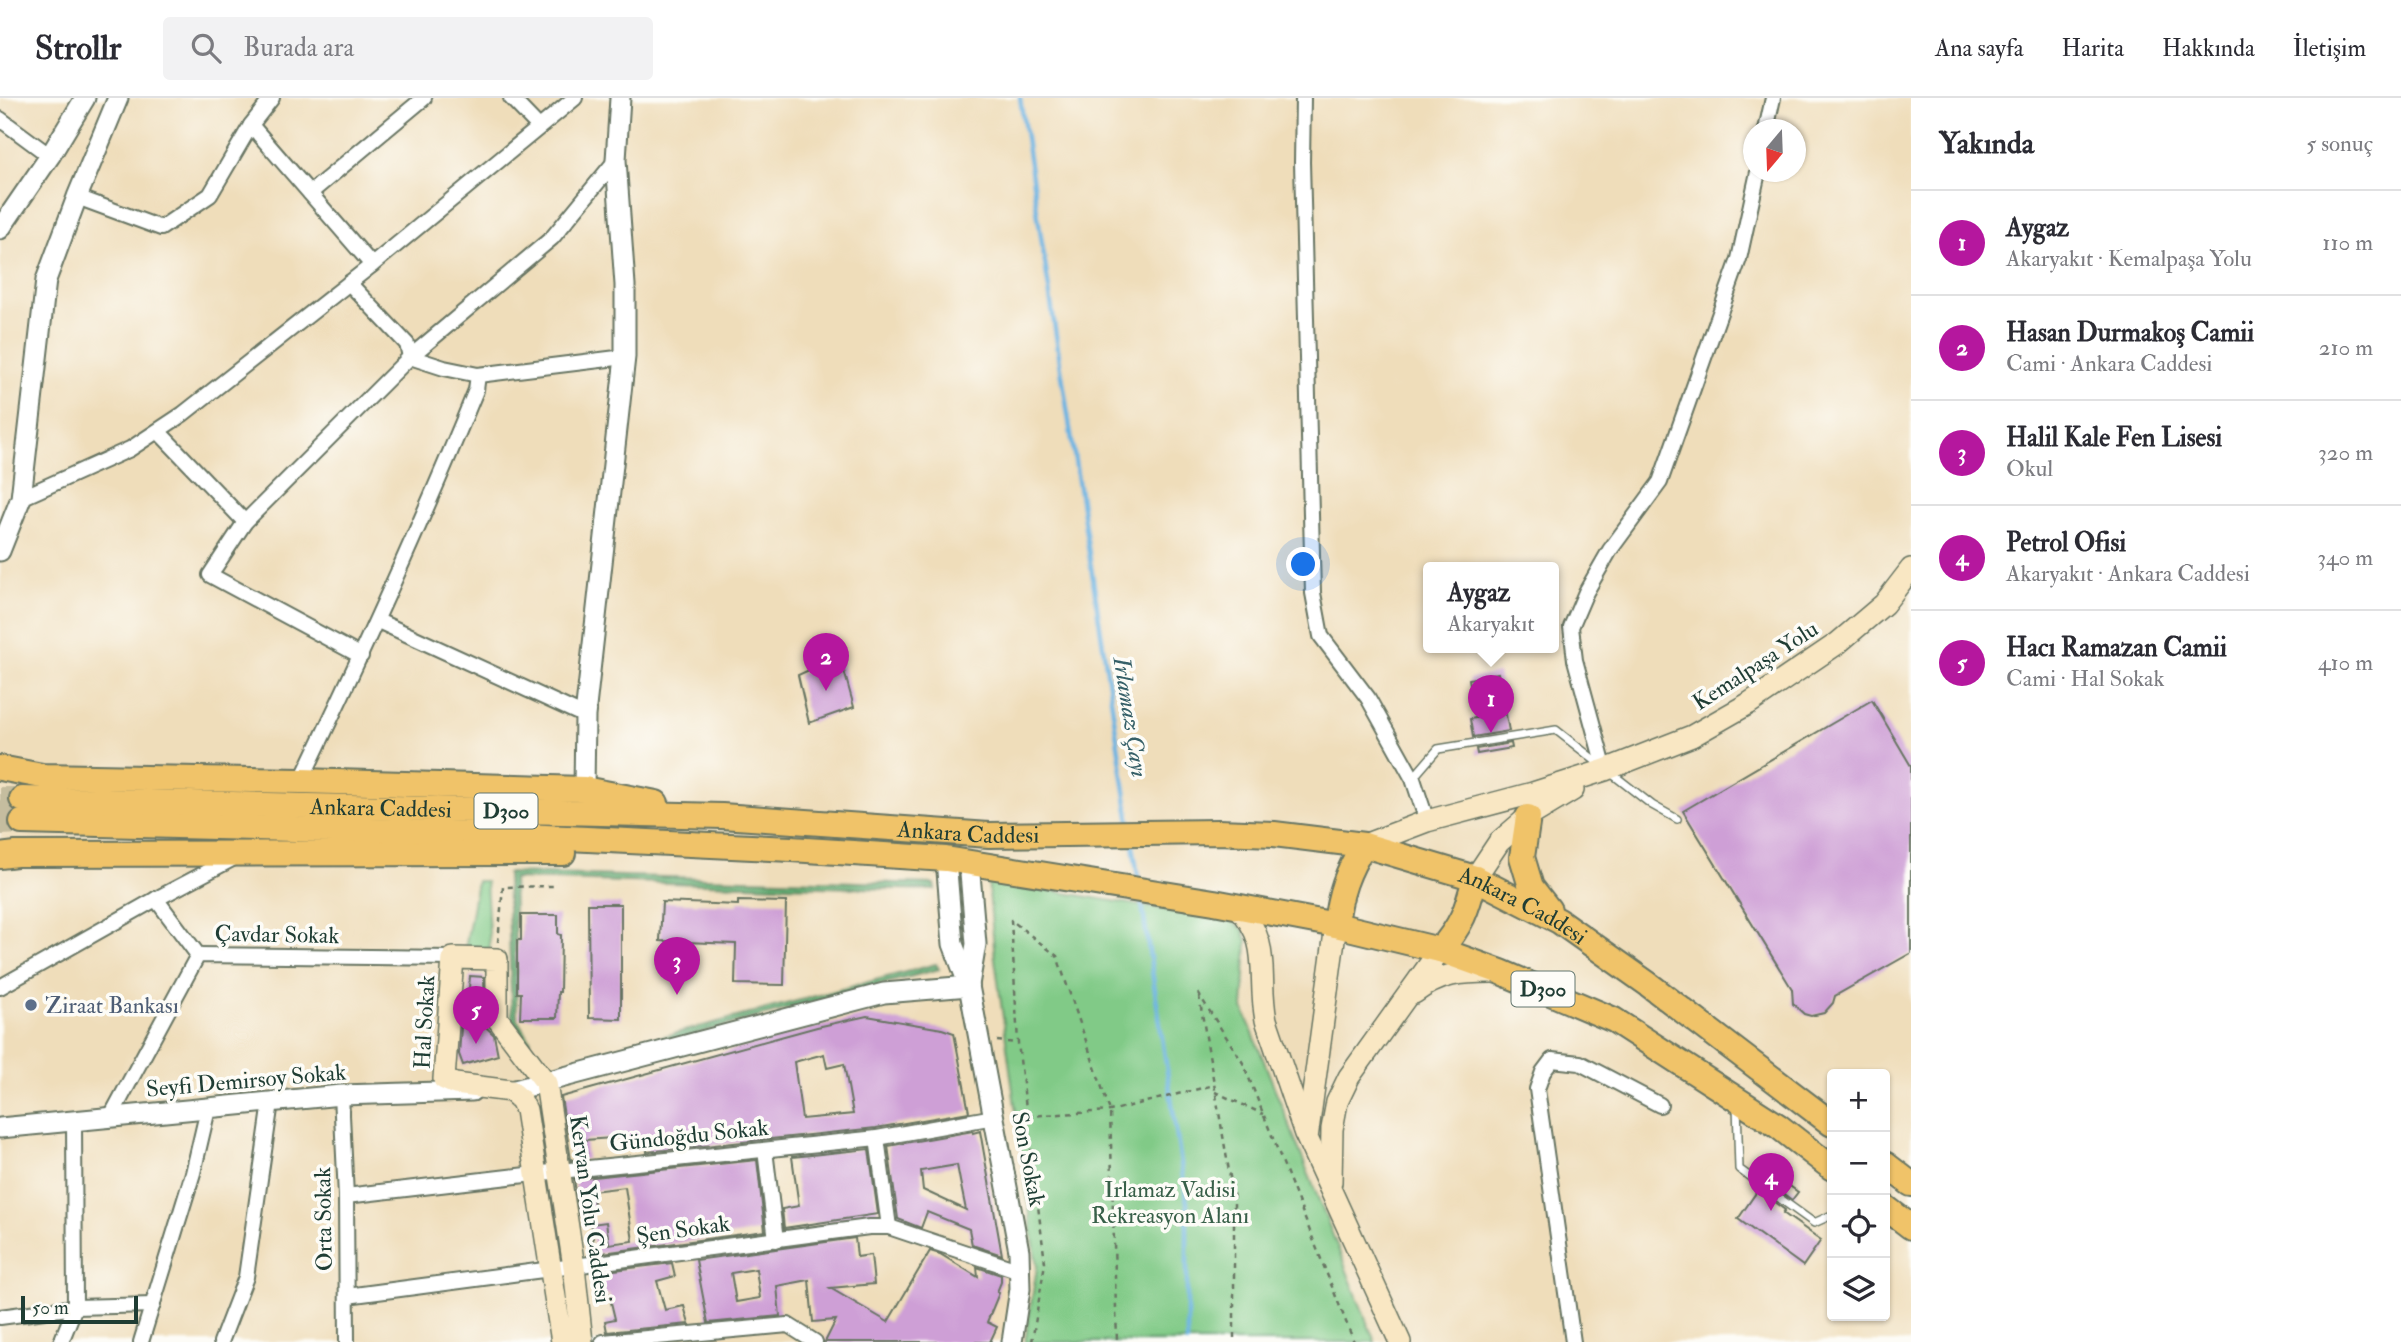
<!DOCTYPE html>
<html lang="tr">
<head>
<meta charset="utf-8">
<style>
	body { margin:0; font-family:"IM FELL Double Pica",serif; background:#f2f2f3; color:#2b2b33 }
	.controls { position:absolute; right:21px; bottom:21px; display:grid; overflow:hidden; border-radius:7px; box-shadow:0 2px 5px #0004 }
	.controls button { width:63px; height:63px; display:grid; place-items:center; padding:0; border:0; border-bottom:2px solid #e1e1e2; background:#fff; color:#2b2b33; font:35px sans-serif }
	.compass { position:absolute; left:1743px; top:21px; width:63px; height:63px; border-radius:50%; background:#fff; box-shadow:0 2px 5px #0004; rotate:199deg }
	.scale { position:absolute; left:21px; bottom:18px; width:117px; box-sizing:border-box; padding-left:7px; border:4px solid #1f3d34; border-top:0; font-size:19px; line-height:24px; white-space:nowrap; color:#1f3d34; -webkit-text-stroke:5px #fdfcf7; paint-order:stroke }
	.you { position:absolute; left:1304px; top:467px; width:24px; height:24px; margin:-18px; border:5px solid #fff; border-radius:50%; background:#1a73e8; box-shadow:0 0 0 10px #1a73e833 }
	.badge { display:grid; place-items:center; width:46px; height:46px; border-radius:50%; background:#b5179e; color:#fff; font-size:23px; font-weight:700 }
	.pin { position:absolute; translate:-50% -58px; filter:drop-shadow(0 2px 4px #0008) }
	.pin::after { content:''; position:absolute; top:37px; width:24px; height:21px; background:inherit; clip-path:polygon(0 0,100% 0,50% 100%) }
	.popup { position:absolute; left:1423px; top:464px; width:136px; height:91px; box-sizing:border-box; display:grid; place-content:center; border-radius:7px; background:#fff; filter:drop-shadow(0 2px 5px #0005); font-size:23px; white-space:nowrap; color:#7c7c81 }
	.popup b { font-size:26px; color:#2b2b33 }
	.popup::after { content:''; position:absolute; left:50%; top:100%; margin-left:-14px; border:14px solid transparent; border-top-color:#fff }
	.list { margin:0; padding:0; list-style:none }
	h2 { display:flex; justify-content:space-between; align-items:center; height:91px; margin:0; padding:0 28px; font-size:30px }
	h2 small { font-size:23px; font-weight:400; color:#7c7c81 }
	.list li { display:grid; grid-template-columns:46px 1fr auto; gap:21px; align-items:center; box-sizing:border-box; height:105px; padding:0 28px; border-top:2px solid #e1e1e2 }
	.list b { display:block; font-size:26px; white-space:nowrap }
	.list p { margin:0; font-size:23px; white-space:nowrap; color:#7c7c81 }
	.list em { font-size:23px; font-style:normal; color:#7c7c81 }
	.icon { flex:none; width:38px; height:38px; fill:none; stroke:currentColor; stroke-width:2; stroke-linecap:round; stroke-linejoin:round }
	.map { position:relative; flex:none; width:1911px; height:1244px; overflow:hidden }
	header { display:flex; align-items:center; gap:42px; box-sizing:border-box; height:98px; padding:0 35px; background:#fff; border-bottom:2px solid #e1e1e2 }
	header strong { font-size:33px }
	nav { display:flex; gap:38px; margin-inline-start:auto; font-size:24px }
	.search { width:490px; height:63px; background:#f2f2f3; display:flex; align-items:center; gap:18px; box-sizing:border-box; padding:0 24px; border-radius:7px; color:#7c7c81; font-size:26px }
	main { display:flex }
	aside { flex:1; background:#fff }
	.map>svg:first-child { display:block }
</style>
</head>
<body>
<header>
<strong>Strollr</strong>
<div class="search"><svg class="icon" aria-label="search" viewBox="0 0 24 24"><circle cx="10" cy="10" r="6"/><path d="M15 15l6 6"/></svg>Burada ara</div>
<nav><a>Ana sayfa</a><a>Harita</a><a>Hakkında</a><a>İletişim</a></nav>
</header>
<main>
<div class="map">
<svg width="1911" height="1244" viewBox="0 0 1911 1244">
	<rect width="100%" height="100%" fill="#fdfcf7"/>
	<filter id="ink" filterUnits="userSpaceOnUse"><feTurbulence type="fractalNoise" baseFrequency=".0143" numOctaves="2"/><feDisplacementMap in="SourceGraphic" scale="14" xChannelSelector="R" yChannelSelector="G"/><feConvolveMatrix kernelMatrix="1 2 1 2 8 2 1 2 1" color-interpolation-filters="sRGB"/></filter>
	<filter id="wash" filterUnits="userSpaceOnUse"><feTurbulence type="fractalNoise" baseFrequency=".00686" numOctaves="4" result="noise"/><feDisplacementMap in="SourceGraphic" scale="28" xChannelSelector="R" yChannelSelector="G"/><feGaussianBlur stdDeviation="1.57" result="paint"/><feColorMatrix in="noise" values="0 0 0 0 0 0 0 0 0 0 0 0 0 0 0 0 0 1.4 0 .05"/><feComposite in="paint" operator="in"/></filter>
	<g filter="url(#wash)">
		<rect width="100%" height="100%" fill="#efddba"/>
		<g fill="#81ca87" stroke="#50845e" stroke-width="2">
			<polygon points="988,782 1231,823 1243,831 1247,843 1243,910 1375,1244 1025,1244 1037,1169 995,861"/>
			<polygon points="477,783 486,783 490,852 465,852"/>
		</g>
		<g fill="#68ae74" stroke="#447654" stroke-width="2">
			<polygon points="507,775 934,786 935,792 513,781 517,921 531,943 527,946 512,922"/>
			<polygon points="936,866 939,871 547,975 545,970"/>
		</g>
		<g fill="none" stroke-linecap="round" stroke-linejoin="round">
			<g stroke="#6ab3e2" stroke-width="4.5">
				<polyline points="1020,0 1130,726"/>
				<polyline points="1132,741 1139,785"/>
				<polyline points="1141,800 1187,1105 1187,1244"/>
			</g>
		</g>
		<g id="blocks">
			<g fill="#ce9fd6" fill-rule="evenodd">
				<polygon points="840,558 854,609 809,625 798,577"/>
				<polygon points="1498,575 1509,633 1473,639 1470,621 1476,620 1469,581"/>
				<polygon points="1872,602 1911,668 1911,855 1835,898 1833,905 1824,915 1811,918 1804,916 1793,906 1792,891 1683,713"/>
				<polygon points="1511,645 1512,650 1477,656 1476,651"/>
				<polygon points="738,803 786,804 784,887 735,886 736,846 660,843 662,804 738,807"/>
				<polygon points="588,806 621,806 621,921 589,920"/>
				<polygon points="521,817 558,817 558,836 561,837 560,894 558,894 557,920 520,920 521,895 517,895 517,842 521,842"/>
				<polygon points="470,878 484,879 485,928 494,937 498,957 463,967 459,956 462,917 467,915"/>
				<path d="M867 918 942 931 954 935 969 1014 876 1030 647 1054 646 1045 626 1047V1039L585 1042 587 1061 571 1062 561 999 817 929ZM824 956 827 970 844 966 853 1016 802 1021 794 964Z"/>
				<path d="M973 1033V1035L980 1033 1002 1157 972 1147 969 1131 927 1114 921 1130 898 1121 888 1048ZM957 1067 960 1083 966 1112 923 1092 921 1073Z"/>
				<polygon points="869,1051 878,1116 784,1130 782,1111 799,1108 792,1059"/>
				<polygon points="757,1062 765,1133 595,1156 591,1126 606,1124 609,1146 633,1143 625,1089 592,1093 595,1112 579,1115 574,1081"/>
				<polygon points="1770,1074 1798,1094 1792,1102 1765,1082"/>
				<polygon points="1758,1092 1785,1112 1783,1115 1821,1142 1803,1168 1738,1121"/>
				<path d="M855 1140 857 1159 871 1157 874 1186 830 1190 888 1224 930 1153 940 1156 978 1179 977 1169 1001 1177V1184L997 1194 999 1195 987 1224 997 1229 990 1244H825L836 1222 813 1224 809 1182 777 1188 780 1218 708 1225 696 1162ZM756 1171 760 1200 736 1204 731 1175Z"/>
				<polygon points="672,1165 675,1178 657,1183 665,1212 684,1208 689,1226 607,1234 605,1223 615,1221 609,1196 602,1198 598,1174"/>
			</g>
		</g>
	</g>
	<g filter="url(#ink)">
		<use href="#blocks" fill-opacity="0" stroke="#687563" stroke-width="2"/>
		<g fill="none" stroke-linecap="round" stroke-linejoin="round">
			<g stroke="#c5bd9f" stroke-width="24" stroke-dasharray="24 12" stroke-linecap="butt">
				<polyline points="0,701 22,701"/>
				<polyline points="0,725 22,724"/>
			</g>
			<g stroke="#687563" stroke-width="10">
				<g id="service">
					<polyline points="1413,680 1438,651 1556,632 1652,707 1677,721"/>
					<polyline points="1737,1007 1739,1071 1814,1125 1832,1117"/>
				</g>
			</g>
			<g stroke="#687563" stroke-width="18">
				<g id="minor">
					<polyline points="511,0 539,29"/>
					<polyline points="1303,0 1302,64 1313,495 1321,538 1368,600 1413,681 1427,723"/>
					<polyline points="0,21 50,58"/>
					<polyline points="251,27 372,167"/>
					<polyline points="1766,32 1773,0"/>
					<polyline points="310,95 424,0"/>
					<polyline points="77,99 161,130 210,97 251,27 272,0"/>
					<polyline points="349,185 407,246 410,259"/>
					<polyline points="410,259 444,270 478,277 625,259"/>
					<polyline points="158,333 245,424"/>
					<polyline points="21,400 130,351 183,316 372,167 575,0"/>
					<polyline points="378,523 585,618"/>
					<polyline points="361,558 210,477 245,424 410,259 552,140 616,62"/>
					<polyline points="1605,672 1575,562 1571,529 1586,494 1610,452 1660,384 1739,161 1758,74"/>
					<path d="M301 683C363 554 422 424 476 292L478 277"/>
					<polyline points="156,801 198,857"/>
					<polyline points="0,889 156,801 234,760"/>
					<polyline points="341,997 346,1098 347,1244"/>
					<polyline points="111,1018 198,857 453,860"/>
					<polyline points="877,1040 889,1129"/>
					<polyline points="765,1052 776,1142"/>
					<polyline points="346,1098 560,1073 877,1040 994,1019"/>
					<polyline points="347,1198 869,1129 889,1129 1020,1173"/>
					<polyline points="0,1219 75,1209 153,1207"/>
					<polyline points="61,1244 75,1209 74,1022"/>
					<polyline points="141,1244 193,1075 208,1011"/>
					<polyline points="221,1244 246,1179 271,1004"/>
					<polyline points="603,1244 788,1227 815,1244"/>
					<polyline points="1573,1244 1537,991 1543,974 1552,962 1580,965 1660,1007"/>
				</g>
			</g>
			<g stroke="#687563" stroke-width="23">
				<g id="tertiary">
					<polyline points="0,131 50,58 85,0"/>
					<polyline points="0,453 21,400 46,182 77,99 118,0"/>
					<polyline points="584,691 585,618 625,259 625,187 616,62 620,0"/>
					<polyline points="946,761 953,846 969,888 1019,1153 1020,1191 1012,1244"/>
					<polyline points="969,764 976,846 969,887"/>
					<polyline points="511,993 884,895 969,888"/>
					<polyline points="0,1030 341,997 472,993"/>
				</g>
			</g>
			<g stroke="#687563" stroke-width="24">
				<g id="secondary">
					<polyline points="1364,747 1427,723 1533,695 1605,672 1692,638 1748,606 1838,545 1884,506 1911,471"/>
					<polyline points="1475,780 1499,744 1528,719 1573,692"/>
					<path d="M1237 808C1273 845 1257 876 1266 922L1305 1036"/>
					<polyline points="1336,827 1307,1040 1400,1244"/>
					<path d="M1414 895C1441 875 1461 874 1492 874"/>
					<polyline points="1331,1084 1332,1031 1337,1004 1349,979 1440,852"/>
					<polyline points="562,1244 526,1012 521,1002 511,993 455,986 444,981 453,860 497,861 497,920 546,985 574,1169 582,1244"/>
				</g>
			</g>
			<g stroke="#687563" stroke-width="28">
				<g id="trunk">
					<polyline points="0,670 42,678 301,683 584,691 656,705"/>
					<path id="s1" d="M22 701 722 718 989 737 1218 734 1274 736 1364 747 1475 780 1559 823 1648 886 1832 1026"/>
					<polyline points="1528,719 1522,759 1531,789 1549,812"/>
					<polyline points="22,724 486,736 791,751 946,761 1214,804 1336,827 1440,852 1501,874 1614,922 1778,1028 1832,1070"/>
					<polyline points="0,758 16,756 563,755"/>
					<path d="M1336 827C1339 797 1347 773 1364 747"/>
					<path d="M1440 852C1462 827 1467 812 1475 780"/>
					<polyline points="1885,1066 1911,1086"/>
					<polyline points="1885,1109 1911,1129"/>
				</g>
			</g>
			<g stroke="#687563" stroke-width="2.5" stroke-dasharray="5 5" stroke-linecap="butt">
				<polyline points="498,844 503,789 554,788"/>
				<polyline points="1198,895 1243,965 1354,1244"/>
				<polyline points="1199,898 1234,1102 1234,1244"/>
				<polyline points="997,943 1018,945"/>
				<polyline points="1215,994 1263,1016"/>
				<polyline points="1028,1018 1110,1013 1214,987"/>
				<polyline points="1032,1244 1045,1165 1018,945 1011,822 1057,858 1110,1013 1117,1244"/>
			</g>
			<use href="#service" stroke="#fff" stroke-width="7"/>
			<use href="#minor" stroke="#fff" stroke-width="14"/>
			<use href="#tertiary" stroke="#fff" stroke-width="19"/>
			<use href="#secondary" stroke="#f9e7c3" stroke-width="21"/>
			<use href="#trunk" stroke="#f0c369" stroke-width="24"/>
		</g>
	</g>
	<circle fill="#5c6f8a" stroke="#fdfcf7" stroke-width="2.5" cx="31" cy="907" r="7"/>
	<g text-anchor="middle" stroke-width="7" stroke-linejoin="round" paint-order="stroke">
		<g fill="#fdfcf7" stroke="#62766e" stroke-width="2">
			<rect x="474.5" y="695.5" width="63" height="35" rx="5"/>
			<rect x="1511.5" y="873.5" width="63" height="35" rx="5"/>
		</g>
		<g font-size="21" font-weight="bold" fill="#1f3d34">
			<text x="506" y="720">D300</text>
			<text x="1543" y="898">D300</text>
		</g>
		<g font-size="23" fill="#1f3d34" stroke="#fdfcf7">
			<text transform="translate(1755 567) rotate(-33)" y="8">Kemalpaşa Yolu</text>
			<text dy="8" stroke="none"><textPath href="#s1" startOffset="359">Ankara Caddesi</textPath></text>
			<text dy="8" stroke="none"><textPath href="#s1" startOffset="947">Ankara Caddesi</textPath></text>
			<text dy="8" stroke="none"><textPath href="#s1" startOffset="1514">Ankara Caddesi</textPath></text>
			<text transform="translate(277 836) rotate(1)" y="8">Çavdar Sokak</text>
			<text transform="translate(424 924) rotate(-87)" y="8">Hal Sokak</text>
			<text transform="translate(246 982) rotate(-5)" y="8">Seyfi Demirsoy Sokak</text>
			<text transform="translate(689 1037) rotate(-6)" y="8">Gündoğdu Sokak</text>
			<text transform="translate(1029 1061) rotate(79)" y="8">Son Sokak</text>
			<text transform="translate(591 1111) rotate(82)" y="8">Kervan Yolu Caddesi</text>
			<text transform="translate(323 1121) rotate(-91)" y="8">Orta Sokak</text>
			<text transform="translate(683 1131) rotate(-8)" y="8">Şen Sokak</text>
		</g>
		<g font-size="23" fill="#4e5e75" stroke="#fdfcf7" text-anchor="start">
			<text x="45" y="915">Ziraat Bankası</text>
		</g>
		<g font-size="23" fill="#386049" stroke="#fdfcf7">
			<text x="1170" y="1099">Irlamaz Vadisi<tspan x="1170" dy="26">Rekreasyon Alanı</tspan></text>
		</g>
		<g font-size="24" font-style="italic" fill="#366068" stroke="#fdfcf7">
			<text transform="translate(1131 619) rotate(81)" y="8">Irlamaz Çayı</text>
		</g>
	</g>
</svg>
<div class="controls">
<button>+</button>
<button>−</button>
<button><svg class="icon" aria-label="locate" viewBox="0 0 24 24"><circle cx="12" cy="12" r="6"/><path d="M12 2v4M12 18v4M2 12h4M18 12h4"/></svg></button>
<button><svg class="icon" aria-label="layers" viewBox="0 0 24 24"><path d="M12 4l9 5-9 5-9-5zM3 14l9 5 9-5"/></svg></button>
</div>
<svg class="compass" viewBox="-18 -18 36 36"><path d="M0-13l5 13h-10z" fill="#e53935"/><path d="M0 13l5-13h-10z" fill="#7c7c81"/></svg>
<div class="scale">50 m</div>
<div class="you"></div>
<div class="pin badge" style="left:1491px;top:635px">1</div>
<div class="popup"><b>Aygaz</b>Akaryakıt</div>
<div class="pin badge" style="left:826px;top:593px">2</div>
<div class="pin badge" style="left:677px;top:897px">3</div>
<div class="pin badge" style="left:1771px;top:1113px">4</div>
<div class="pin badge" style="left:476px;top:946px">5</div>
</div>
<aside>
<h2>Yakında<small>5 sonuç</small></h2>
<ul class="list">
<li><span class="badge">1</span><div><b>Aygaz</b><p>Akaryakıt · Kemalpaşa Yolu</p></div><em>110 m</em></li>
<li><span class="badge">2</span><div><b>Hasan Durmakoş Camii</b><p>Cami · Ankara Caddesi</p></div><em>210 m</em></li>
<li><span class="badge">3</span><div><b>Halil Kale Fen Lisesi</b><p>Okul</p></div><em>320 m</em></li>
<li><span class="badge">4</span><div><b>Petrol Ofisi</b><p>Akaryakıt · Ankara Caddesi</p></div><em>340 m</em></li>
<li><span class="badge">5</span><div><b>Hacı Ramazan Camii</b><p>Cami · Hal Sokak</p></div><em>410 m</em></li>
</ul>
</aside>
</main>
</body>
</html>
